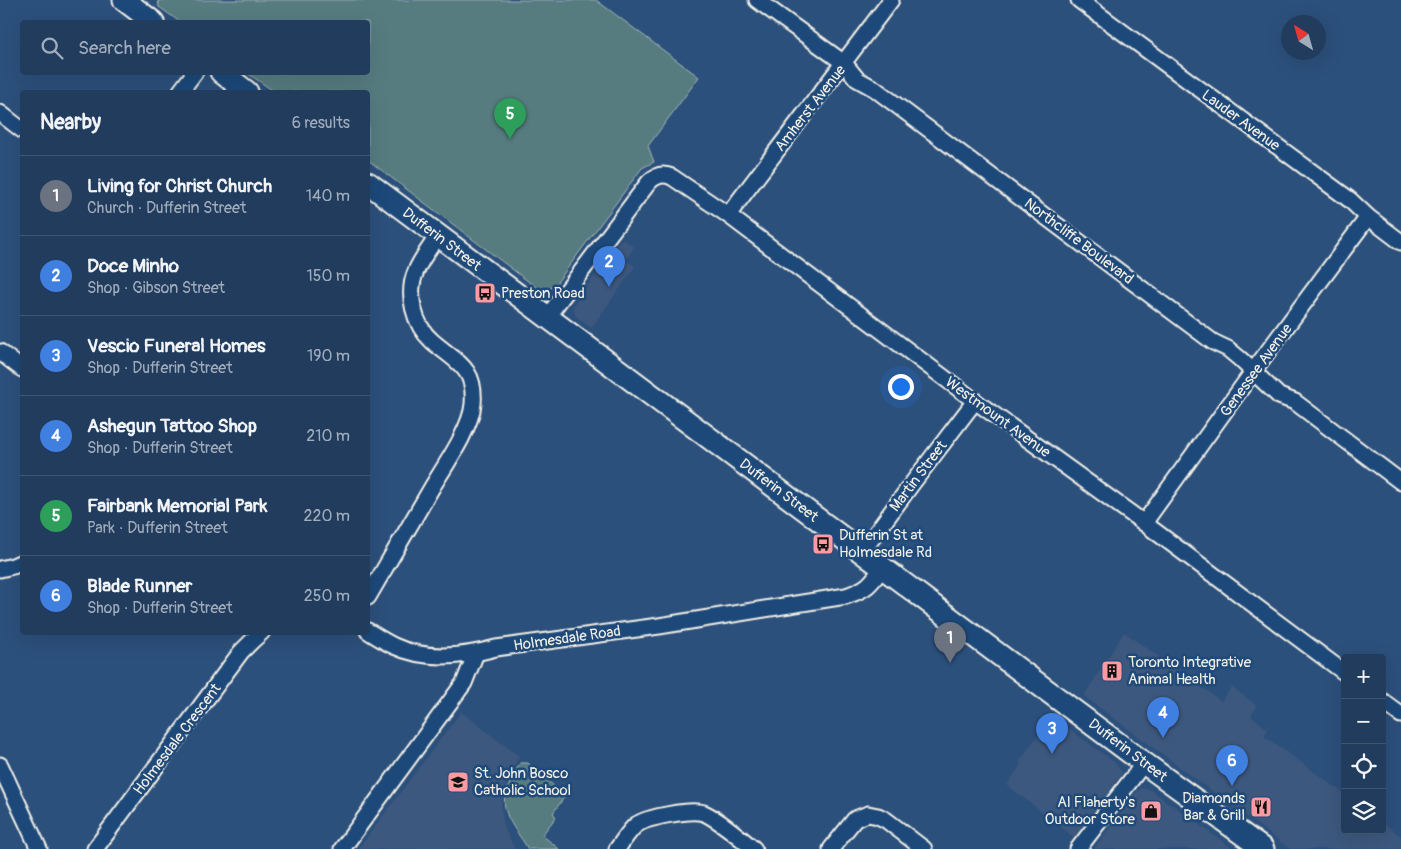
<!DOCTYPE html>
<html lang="en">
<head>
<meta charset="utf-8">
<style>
	body { margin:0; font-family:Pangolin,sans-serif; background:#294363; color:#f1f3f6 }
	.controls { position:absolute; right:15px; bottom:15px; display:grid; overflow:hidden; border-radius:5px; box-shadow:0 5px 20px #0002 }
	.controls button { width:45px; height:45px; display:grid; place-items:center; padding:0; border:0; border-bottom:1px solid #3e5672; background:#213c5d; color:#f1f3f6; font:25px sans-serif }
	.compass { position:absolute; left:1281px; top:15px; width:45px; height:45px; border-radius:50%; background:#213c5d; box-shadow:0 5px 20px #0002; rotate:323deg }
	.you { position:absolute; left:900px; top:386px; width:18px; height:18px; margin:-12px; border:4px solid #fff; border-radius:50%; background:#1a73e8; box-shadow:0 0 0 8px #1a73e833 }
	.badge { display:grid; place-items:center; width:32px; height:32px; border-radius:50%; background:#90b9f0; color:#fff; font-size:16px; font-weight:700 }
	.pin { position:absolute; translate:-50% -41px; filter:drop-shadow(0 1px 2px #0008) }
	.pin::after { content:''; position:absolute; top:26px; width:18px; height:15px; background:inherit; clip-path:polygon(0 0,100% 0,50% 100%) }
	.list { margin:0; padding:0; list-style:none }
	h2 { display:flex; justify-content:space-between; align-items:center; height:65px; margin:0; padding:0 20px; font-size:21px }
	h2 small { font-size:16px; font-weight:400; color:#a2adbc }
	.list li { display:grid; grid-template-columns:32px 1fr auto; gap:15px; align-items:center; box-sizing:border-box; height:80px; padding:0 20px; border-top:1px solid #3e5672 }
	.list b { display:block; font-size:19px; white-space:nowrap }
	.list p { margin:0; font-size:16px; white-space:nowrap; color:#a2adbc }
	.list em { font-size:16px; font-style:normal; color:#a2adbc }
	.icon { flex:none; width:28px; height:28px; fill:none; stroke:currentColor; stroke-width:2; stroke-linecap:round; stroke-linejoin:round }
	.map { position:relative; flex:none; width:1401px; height:849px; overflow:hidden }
	.search { position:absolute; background:#213c5d; box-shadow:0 5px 20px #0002; left:20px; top:20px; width:350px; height:55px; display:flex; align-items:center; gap:12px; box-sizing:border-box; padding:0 18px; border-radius:5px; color:#a2adbc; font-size:19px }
	.panel { position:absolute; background:#213c5d; box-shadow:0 5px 20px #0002; left:20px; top:90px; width:350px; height:545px; border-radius:5px }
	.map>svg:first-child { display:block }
</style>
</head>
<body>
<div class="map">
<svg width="1401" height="849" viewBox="0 0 1401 849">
	<rect width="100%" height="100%" fill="#2c507c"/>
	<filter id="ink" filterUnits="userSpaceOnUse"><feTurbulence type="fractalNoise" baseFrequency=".02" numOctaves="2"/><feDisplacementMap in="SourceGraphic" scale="10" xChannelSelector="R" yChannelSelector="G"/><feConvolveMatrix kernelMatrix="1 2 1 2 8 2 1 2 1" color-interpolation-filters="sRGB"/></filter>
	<g filter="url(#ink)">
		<g fill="#3c587e">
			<polygon points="623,239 634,247 626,260 635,267 591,328 576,316 573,308 575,303 619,242"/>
			<polygon points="1124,632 1221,701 1232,687 1257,706 1251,716 1268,729 1264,736 1345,794 1345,830 1382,830 1382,822 1401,836 1401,849 1290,849 1084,696"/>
			<polygon points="461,712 519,756 509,776 503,795 501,805 504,828 515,849 358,849"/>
			<polygon points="1052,716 1114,762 1121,771 1121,775 1075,838 1007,785 1021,764 1019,762"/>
			<polygon points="1142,788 1151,790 1233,849 1094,849 1136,792"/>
		</g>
		<g fill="#577b80" stroke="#a6b6b4">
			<path d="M158 0H596L699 77 648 146 654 162 642 168 555 285C548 291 545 291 537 288L368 160V92H275L247 73 368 72V22H180L159 7Z"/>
			<path d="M520 763H528L565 796 553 813 556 817 542 835 559 849H528C519 833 501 816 505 795 508 785 516 772 520 763Z"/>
		</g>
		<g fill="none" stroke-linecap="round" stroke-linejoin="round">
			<g stroke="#f4f1e8" stroke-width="19">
				<g id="street">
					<polyline points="757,0 844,63 857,79 875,89 1213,342 1228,349 1240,359 1279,396 1295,402 1401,482"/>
					<polyline points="1079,0 1350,200 1368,217 1401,242"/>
					<polyline points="180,92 195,72"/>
					<polyline points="0,113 22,130"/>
					<polyline points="728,215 891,0"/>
					<path d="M547 317 649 182C656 175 663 173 672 177L728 215 975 401 1144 523 1345 673"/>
					<polyline points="0,352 22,369"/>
					<polyline points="1144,523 1260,362 1368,217"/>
					<polyline points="862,552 911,485 975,401"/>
					<polyline points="0,569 13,566 22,562"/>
					<path d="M368 597C389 561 410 525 431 489 444 467 471 429 473 404 476 367 456 362 432 341 414 325 406 294 416 271 421 259 430 247 438 236"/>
					<path d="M368 631C376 636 385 642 394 646 426 661 463 657 496 648L659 626 846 596C867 589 870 585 883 567"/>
					<polyline points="1382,701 1401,715"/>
					<polyline points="0,765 39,849"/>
					<polyline points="95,849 241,652 252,641 262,632"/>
					<polyline points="342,849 464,683 476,653"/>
					<path d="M617 849C623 841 629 831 636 825 647 817 691 809 704 813 720 820 740 838 754 849"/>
					<polyline points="831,849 855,819 868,814 878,816 886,820 924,849"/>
					<polyline points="1078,849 1144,763"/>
				</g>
			</g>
			<g stroke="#f4f1e8" stroke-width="25">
				<g id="secondary">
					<polyline points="124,0 153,22"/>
					<polyline points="221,72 247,92"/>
					<polyline points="368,183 1144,763 1263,849"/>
				</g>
			</g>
			<use href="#street" stroke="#1f4a7a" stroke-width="15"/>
			<use href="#secondary" stroke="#1f4a7a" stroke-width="21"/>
		</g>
	</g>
	<defs>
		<g id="bus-square" transform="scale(1.125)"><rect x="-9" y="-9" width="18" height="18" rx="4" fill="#ff9aa2" stroke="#1f4a7a"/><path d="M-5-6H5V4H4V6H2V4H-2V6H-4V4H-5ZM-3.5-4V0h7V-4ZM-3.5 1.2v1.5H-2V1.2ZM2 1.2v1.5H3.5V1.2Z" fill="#111"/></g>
		<g id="building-square" transform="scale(1.125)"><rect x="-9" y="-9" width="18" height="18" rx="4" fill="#ff9aa2" stroke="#1f4a7a"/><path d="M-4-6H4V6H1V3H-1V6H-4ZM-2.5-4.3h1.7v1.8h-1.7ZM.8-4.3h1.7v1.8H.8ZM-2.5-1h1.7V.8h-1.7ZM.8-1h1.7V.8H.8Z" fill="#111"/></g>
		<g id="school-square" transform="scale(1.125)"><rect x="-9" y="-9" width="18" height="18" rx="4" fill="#ff9aa2" stroke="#1f4a7a"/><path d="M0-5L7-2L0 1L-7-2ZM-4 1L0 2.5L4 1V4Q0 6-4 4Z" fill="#111"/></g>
		<g id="restaurant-square" transform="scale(1.125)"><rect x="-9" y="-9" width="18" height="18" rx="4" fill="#ff9aa2" stroke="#1f4a7a"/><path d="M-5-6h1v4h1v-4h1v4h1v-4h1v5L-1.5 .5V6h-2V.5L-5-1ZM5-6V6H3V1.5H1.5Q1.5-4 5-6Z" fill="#111"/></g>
		<g id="shop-square" transform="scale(1.125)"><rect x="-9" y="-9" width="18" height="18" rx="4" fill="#ff9aa2" stroke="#1f4a7a"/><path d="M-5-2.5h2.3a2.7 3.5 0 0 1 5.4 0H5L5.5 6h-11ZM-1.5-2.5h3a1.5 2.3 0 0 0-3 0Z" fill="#111"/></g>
	</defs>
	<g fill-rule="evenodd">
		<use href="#bus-square" x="485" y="293"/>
		<use href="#bus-square" x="823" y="544"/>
		<use href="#building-square" x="1112" y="671"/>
		<use href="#school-square" x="458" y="782"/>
		<use href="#restaurant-square" x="1261" y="807"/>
		<use href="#shop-square" x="1151" y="811"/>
	</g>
	<g text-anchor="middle" stroke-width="5" stroke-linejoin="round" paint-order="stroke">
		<g font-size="15" fill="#f4f1e8" stroke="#1f4a7a">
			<text transform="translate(810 108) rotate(-52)" y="5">Amherst Avenue</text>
			<text transform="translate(1241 120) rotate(36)" y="5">Lauder Avenue</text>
			<text transform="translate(442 239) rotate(37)" y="5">Dufferin Street</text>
			<text transform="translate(1079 241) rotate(37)" y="5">Northcliffe Boulevard</text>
			<text transform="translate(1256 370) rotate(-54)" y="5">Genessee Avenue</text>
			<text transform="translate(998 417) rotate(36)" y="5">Westmount Avenue</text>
			<text transform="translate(918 476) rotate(-53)" y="5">Martin Street</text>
			<text transform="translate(779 490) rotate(37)" y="5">Dufferin Street</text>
			<text transform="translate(567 638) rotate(-8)" y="5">Holmesdale Road</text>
			<text transform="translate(177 739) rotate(-53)" y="5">Holmesdale Crescent</text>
			<text transform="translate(1128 750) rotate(37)" y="5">Dufferin Street</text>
		</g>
		<g font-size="15" fill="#f4f1e8" stroke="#1f4a7a" text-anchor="start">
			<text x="501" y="298">Preston Road</text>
			<text x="839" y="540">Dufferin St at<tspan x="839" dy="17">Holmesdale Rd</tspan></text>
			<text x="1128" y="667">Toronto Integrative<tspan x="1128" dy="17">Animal Health</tspan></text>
			<text x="474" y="778">St. John Bosco<tspan x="474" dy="17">Catholic School</tspan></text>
			<text x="1245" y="803" text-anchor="end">Diamonds<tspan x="1245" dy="17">Bar &amp; Grill</tspan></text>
			<text x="1135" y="807" text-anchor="end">Al Flaherty's<tspan x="1135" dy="17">Outdoor Store</tspan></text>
		</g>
	</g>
</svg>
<div class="controls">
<button>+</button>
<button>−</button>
<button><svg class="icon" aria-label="locate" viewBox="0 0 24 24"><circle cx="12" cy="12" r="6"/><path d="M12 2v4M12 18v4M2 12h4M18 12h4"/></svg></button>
<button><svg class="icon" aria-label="layers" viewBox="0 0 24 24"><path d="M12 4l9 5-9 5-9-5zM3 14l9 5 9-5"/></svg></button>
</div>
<svg class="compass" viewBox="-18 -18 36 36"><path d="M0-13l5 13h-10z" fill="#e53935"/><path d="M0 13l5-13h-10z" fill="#a2adbc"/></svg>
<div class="you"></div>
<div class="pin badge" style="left:950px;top:663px;background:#6b7280">1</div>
<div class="pin badge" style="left:609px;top:287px;background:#3f7fe0">2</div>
<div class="pin badge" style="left:1052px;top:754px;background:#3f7fe0">3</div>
<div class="pin badge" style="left:1163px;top:738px;background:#3f7fe0">4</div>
<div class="pin badge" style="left:510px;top:139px;background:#2e9e5b">5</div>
<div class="pin badge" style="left:1232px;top:786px;background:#3f7fe0">6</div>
<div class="search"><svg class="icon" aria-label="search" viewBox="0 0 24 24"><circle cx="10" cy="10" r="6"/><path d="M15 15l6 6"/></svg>Search here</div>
<section class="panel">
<h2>Nearby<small>6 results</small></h2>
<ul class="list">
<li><span class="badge" style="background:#6b7280">1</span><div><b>Living for Christ Church</b><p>Church · Dufferin Street</p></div><em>140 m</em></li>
<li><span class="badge" style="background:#3f7fe0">2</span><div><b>Doce Minho</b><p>Shop · Gibson Street</p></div><em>150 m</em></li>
<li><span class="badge" style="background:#3f7fe0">3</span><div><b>Vescio Funeral Homes</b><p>Shop · Dufferin Street</p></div><em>190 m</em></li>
<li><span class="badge" style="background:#3f7fe0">4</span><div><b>Ashegun Tattoo Shop</b><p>Shop · Dufferin Street</p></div><em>210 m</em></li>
<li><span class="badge" style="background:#2e9e5b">5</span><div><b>Fairbank Memorial Park</b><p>Park · Dufferin Street</p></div><em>220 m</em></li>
<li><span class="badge" style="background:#3f7fe0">6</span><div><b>Blade Runner</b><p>Shop · Dufferin Street</p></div><em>250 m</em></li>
</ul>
</section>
</div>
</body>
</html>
